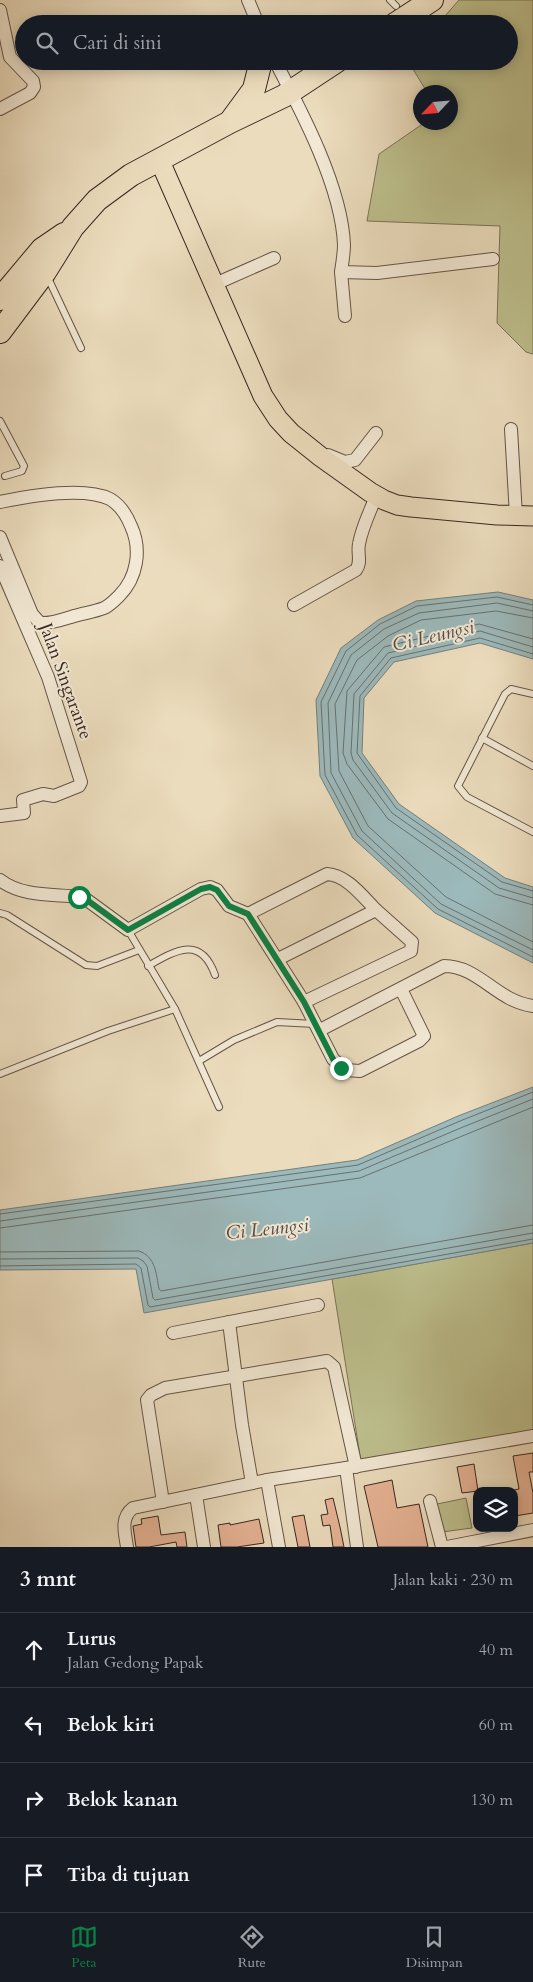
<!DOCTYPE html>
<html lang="id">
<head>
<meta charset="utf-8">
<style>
	body { margin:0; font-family:Cardo,serif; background:#242831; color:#f1f3f6 }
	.controls { position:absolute; right:15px; bottom:15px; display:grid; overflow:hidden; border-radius:10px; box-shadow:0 2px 12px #0003 }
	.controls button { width:45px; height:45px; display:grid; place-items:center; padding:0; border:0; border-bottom:1px solid #363941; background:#171b24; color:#f1f3f6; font:25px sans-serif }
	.compass { position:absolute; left:413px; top:85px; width:45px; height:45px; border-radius:50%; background:#171b24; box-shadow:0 2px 12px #0003; rotate:244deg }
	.stop { position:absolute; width:15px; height:15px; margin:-11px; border:4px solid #0b8043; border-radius:50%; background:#fff }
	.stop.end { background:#0b8043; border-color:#fff; box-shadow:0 1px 5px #0008 }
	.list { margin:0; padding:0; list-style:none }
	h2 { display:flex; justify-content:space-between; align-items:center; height:65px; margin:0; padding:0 20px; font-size:21px }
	h2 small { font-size:16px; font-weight:400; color:#9ea1a6 }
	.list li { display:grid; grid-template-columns:32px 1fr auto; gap:15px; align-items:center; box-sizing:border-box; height:75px; padding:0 20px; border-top:1px solid #363941 }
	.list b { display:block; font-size:19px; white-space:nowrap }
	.list p { margin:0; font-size:16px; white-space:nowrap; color:#9ea1a6 }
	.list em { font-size:16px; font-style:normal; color:#9ea1a6 }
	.icon { flex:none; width:28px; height:28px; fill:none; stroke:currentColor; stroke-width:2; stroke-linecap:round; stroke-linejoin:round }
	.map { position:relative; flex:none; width:533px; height:1547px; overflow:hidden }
	.search { position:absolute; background:#171b24; box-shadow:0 2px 12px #0003; left:15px; right:15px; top:15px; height:55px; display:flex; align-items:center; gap:12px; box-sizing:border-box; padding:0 18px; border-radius:28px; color:#9ea1a6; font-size:19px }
	.sheet { height:365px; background:#171b24 }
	nav { display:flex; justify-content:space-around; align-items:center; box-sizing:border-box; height:70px; border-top:1px solid #363941; background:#171b24; font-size:14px; color:#9ea1a6 }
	nav a { display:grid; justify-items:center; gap:2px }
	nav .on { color:#0b8043 }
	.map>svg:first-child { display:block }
</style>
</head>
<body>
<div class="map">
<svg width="533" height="1547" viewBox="0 0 533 1547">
	<rect width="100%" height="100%" fill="#ebdcbd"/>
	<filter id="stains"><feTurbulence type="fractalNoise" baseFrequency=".004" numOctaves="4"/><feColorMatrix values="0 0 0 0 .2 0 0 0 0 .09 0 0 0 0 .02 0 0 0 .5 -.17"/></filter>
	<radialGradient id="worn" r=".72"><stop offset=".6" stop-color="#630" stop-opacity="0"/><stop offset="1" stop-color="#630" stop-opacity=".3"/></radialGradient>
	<g fill="#bdbf8d" stroke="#7a7457">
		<polygon points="459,0 533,0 533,354 526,352 497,323 500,226 367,221 379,154 424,123 450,122 450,92 427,92 408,61 509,61 509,24 438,24"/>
		<polygon points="533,1243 533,1435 361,1462 332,1279"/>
		<polygon points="466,1498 472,1528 442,1532 437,1504"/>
	</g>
	<g fill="#9cb9bb" stroke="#747f7d">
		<polygon points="498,592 533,600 533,659 480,643 394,662 364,698 362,753 399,804 505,878 533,887 533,963 435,913 353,838 320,776 316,700 341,648 378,620 416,601"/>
		<polygon points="533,1087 533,1243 144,1313 136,1269 0,1270 0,1210 357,1160 458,1116"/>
	</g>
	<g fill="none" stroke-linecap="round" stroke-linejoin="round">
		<g stroke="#6a706e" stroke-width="1">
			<polyline points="533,605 497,597 417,606 380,624 346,651 321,702 325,775 357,835 438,909 533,957"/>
			<polyline points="533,611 497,603 419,613 384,629 351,655 328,703 331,773 362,831 441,904 533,950"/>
			<polyline points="533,618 496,611 421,620 388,636 357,660 335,704 339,771 368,826 446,897 533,942"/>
			<polyline points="533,639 479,624 384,647 347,691 343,753 347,764 388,819 495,894 533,905"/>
			<polyline points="533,647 480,631 388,653 354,694 351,753 353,760 392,813 499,888 533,898"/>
			<polyline points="533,654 480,638 391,658 360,696 357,753 396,808 502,882 533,891"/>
			<polyline points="0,1214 358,1165 460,1121 533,1092"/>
			<polyline points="0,1221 359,1171 463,1127 533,1099"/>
			<polyline points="0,1228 360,1178 533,1107"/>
			<path d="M0 1252 139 1251C156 1257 156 1274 159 1289L161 1291 533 1225"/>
			<polyline points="0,1259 138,1258 143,1261 147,1266 153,1298 155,1300 533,1233"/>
			<polyline points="0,1266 136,1264 141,1268 148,1305 150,1307 533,1239"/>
		</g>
	</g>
	<g fill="#e6b395" stroke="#382821">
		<polygon points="533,1453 533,1472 529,1472 533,1493 533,1513 515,1516 514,1490 519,1489 513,1456"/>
		<polygon points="474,1464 478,1491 462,1493 457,1467"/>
		<polygon points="392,1480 397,1508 419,1504 428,1547 378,1547 364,1486"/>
		<polygon points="333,1498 340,1527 344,1547 333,1547 330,1525 323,1526 321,1515 328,1514 325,1500"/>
		<polygon points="304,1515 310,1547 298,1547 292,1517"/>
		<polygon points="158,1516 161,1535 185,1532 187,1547 177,1547 176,1542 149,1547 136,1547 133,1526 142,1524 141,1519"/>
		<polygon points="259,1519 264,1543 237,1547 221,1547 218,1525 230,1523 230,1525"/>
	</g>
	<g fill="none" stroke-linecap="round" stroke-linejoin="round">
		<g stroke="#655548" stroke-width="8">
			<g id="lane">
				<polyline points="390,0 396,6"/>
				<polyline points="48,278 81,348"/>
				<polyline points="0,421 24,466 22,471 5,476"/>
				<polyline points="533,694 511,689 505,694 458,786 467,797 533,832"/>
				<polyline points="482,738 533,766"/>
				<polyline points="0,913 7,915 86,965 97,966 139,950"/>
				<polyline points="128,930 175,1009 219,1107"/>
				<path d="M148 966C176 950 201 935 215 975"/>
				<polyline points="199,1061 234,1040 277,1022 315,1024"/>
				<polyline points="0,1074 108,1031 175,1009"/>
			</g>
		</g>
		<g stroke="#655548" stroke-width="14">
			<g id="street">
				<polyline points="248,0 258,24"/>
				<polyline points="0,10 10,57 33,81 34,87 30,93 0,109"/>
				<path d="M275 61C302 112 342 188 344 245 344 254 342 264 341 272L377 273 493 259"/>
				<polyline points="341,272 345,316"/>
				<polyline points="215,284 274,258"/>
				<polyline points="511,429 516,516"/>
				<polyline points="328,455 345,462 355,460 376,433"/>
				<path d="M0 502C29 496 83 486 110 499 120 505 127 516 131 526 142 550 137 578 119 596 114 601 109 606 104 608 94 612 84 613 74 616 64 619 51 624 40 623L32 614 0 537"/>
				<polyline points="0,566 48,677 81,782 79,786 54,796 43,794 23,800 24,813 0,816"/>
				<path d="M294 605 356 570C362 562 357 554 359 544 362 527 370 512 376 496"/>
				<path d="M0 880C22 897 52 894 79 897L87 900 128 930 201 889 210 887 217 890 229 906 248 914 304 1002 411 951 412 942 376 910"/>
				<path d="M248 914 327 874C347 875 363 897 376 910L278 959"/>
				<polyline points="304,1002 333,1059 345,1070 360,1071 419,1041 424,1036 401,989"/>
				<path d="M320 1030 444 966C479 966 496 1001 533 1006"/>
				<polyline points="229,1322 242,1425 252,1483"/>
				<polyline points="173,1333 318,1305"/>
				<polyline points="346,1468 357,1547"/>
				<polyline points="267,1480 279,1547"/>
				<polyline points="196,1495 204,1547"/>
				<polyline points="430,1501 442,1547"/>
				<polyline points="163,1502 147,1400 151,1395 165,1388 327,1361 334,1367 356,1467"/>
				<path d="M127 1547C125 1533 120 1518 133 1508L267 1480 346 1468 533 1436"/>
				<polyline points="447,1547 533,1530"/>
			</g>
		</g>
		<g stroke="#382821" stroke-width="21">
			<polyline id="primary" points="159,159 263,396 278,419 291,433 321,457 370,492 384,500 397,505 411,507 497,515 533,516"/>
		</g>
		<g stroke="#382821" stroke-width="24">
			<g id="highway">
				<polyline points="395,24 432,0"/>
				<polyline points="232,119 254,89 261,61"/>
				<polyline points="0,299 42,249 64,234"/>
				<polyline points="0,332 45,272 73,227 97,200 131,175 230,122 284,96 337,61"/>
			</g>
		</g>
		<use href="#lane" stroke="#f2e8d4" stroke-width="6"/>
		<use href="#street" stroke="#f2e8d4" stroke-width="12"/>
		<use href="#primary" stroke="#ebdcbd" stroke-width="19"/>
		<use href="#highway" stroke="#ebdcbd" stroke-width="22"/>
	</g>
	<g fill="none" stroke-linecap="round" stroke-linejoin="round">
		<polyline stroke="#0b8043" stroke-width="6" points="79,897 87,900 128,930 201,889 210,887 217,890 229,906 248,914 304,1002 333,1059 341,1068"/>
	</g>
	<g text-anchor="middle" stroke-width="4" stroke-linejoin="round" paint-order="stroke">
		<g font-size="18" fill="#382821" stroke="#f2e8d4">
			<text transform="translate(66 681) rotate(70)" y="6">Jalan Singarante</text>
		</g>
		<g font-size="19" font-style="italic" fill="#514c48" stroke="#f2e8d4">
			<text transform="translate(433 635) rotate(-13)" y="7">Ci Leungsi</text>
			<text transform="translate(267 1228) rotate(-6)" y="7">Ci Leungsi</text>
		</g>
	</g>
	<rect width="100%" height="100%" filter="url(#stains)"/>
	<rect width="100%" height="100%" fill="url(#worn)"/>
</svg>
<div class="controls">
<button><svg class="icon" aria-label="layers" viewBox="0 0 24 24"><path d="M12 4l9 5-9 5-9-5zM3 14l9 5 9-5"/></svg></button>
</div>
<svg class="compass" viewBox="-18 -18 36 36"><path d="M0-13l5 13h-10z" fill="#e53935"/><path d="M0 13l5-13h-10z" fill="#9ea1a6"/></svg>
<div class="stop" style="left:79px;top:897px"></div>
<div class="stop end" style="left:341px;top:1068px"></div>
<div class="search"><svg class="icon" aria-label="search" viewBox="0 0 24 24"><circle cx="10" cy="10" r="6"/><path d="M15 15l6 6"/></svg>Cari di sini</div>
</div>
<section class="sheet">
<h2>3 mnt<small>Jalan kaki · 230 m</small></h2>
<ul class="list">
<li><svg class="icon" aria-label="ahead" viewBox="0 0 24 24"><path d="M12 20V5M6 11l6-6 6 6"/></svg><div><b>Lurus</b><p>Jalan Gedong Papak</p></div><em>40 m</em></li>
<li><svg class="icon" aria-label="left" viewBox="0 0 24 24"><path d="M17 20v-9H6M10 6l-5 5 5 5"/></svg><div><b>Belok kiri</b></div><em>60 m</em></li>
<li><svg class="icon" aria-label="right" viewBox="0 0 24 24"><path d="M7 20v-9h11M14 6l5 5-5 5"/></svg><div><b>Belok kanan</b></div><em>130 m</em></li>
<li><svg class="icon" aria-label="arrive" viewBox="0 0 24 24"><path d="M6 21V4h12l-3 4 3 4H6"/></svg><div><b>Tiba di tujuan</b></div></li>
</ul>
</section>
<nav>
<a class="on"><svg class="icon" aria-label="map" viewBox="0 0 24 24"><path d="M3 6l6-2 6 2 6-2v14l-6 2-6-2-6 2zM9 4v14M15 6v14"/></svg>Peta</a>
<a><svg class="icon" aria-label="directions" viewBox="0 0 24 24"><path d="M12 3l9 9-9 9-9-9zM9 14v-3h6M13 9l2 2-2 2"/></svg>Rute</a>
<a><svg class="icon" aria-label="saved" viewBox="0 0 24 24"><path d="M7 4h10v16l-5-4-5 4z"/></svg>Disimpan</a>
</nav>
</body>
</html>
